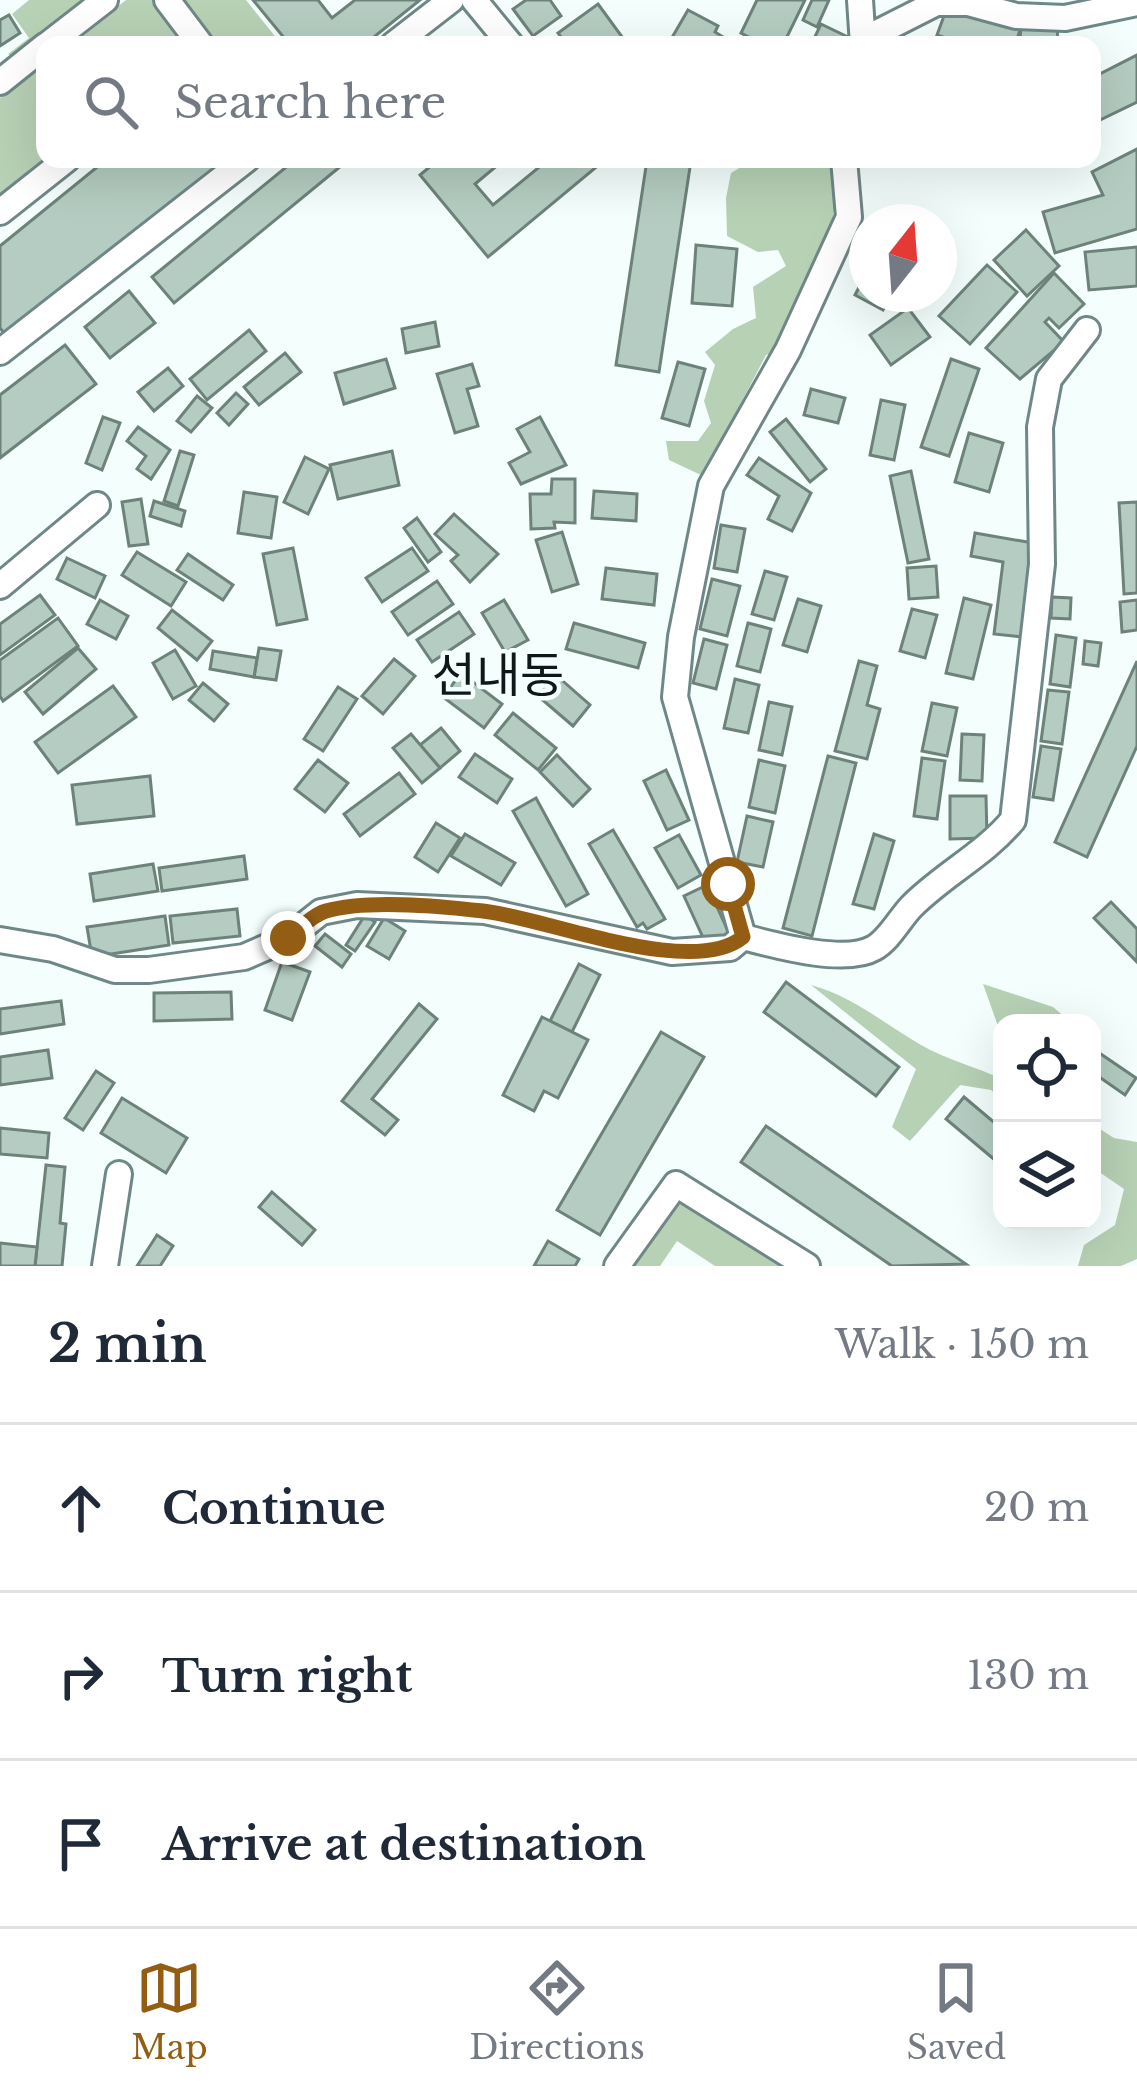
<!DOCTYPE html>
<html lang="en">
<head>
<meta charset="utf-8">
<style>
	body { margin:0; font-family:"Libre Baskerville","Noto Sans KR",serif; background:#f6f6f7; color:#1f2937 }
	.controls { position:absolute; right:36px; bottom:36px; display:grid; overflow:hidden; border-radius:24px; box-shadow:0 12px 48px #0002 }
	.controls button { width:108px; height:108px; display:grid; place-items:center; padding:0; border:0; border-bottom:3px solid #e0e1e3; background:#fff; color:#1f2937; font:60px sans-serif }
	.compass { position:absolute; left:849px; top:204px; width:108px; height:108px; border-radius:50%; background:#fff; box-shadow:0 12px 48px #0002; rotate:17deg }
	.stop { position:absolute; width:36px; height:36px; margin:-27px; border:9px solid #935e14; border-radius:50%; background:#fff }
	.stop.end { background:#935e14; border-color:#fff; box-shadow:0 3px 12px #0008 }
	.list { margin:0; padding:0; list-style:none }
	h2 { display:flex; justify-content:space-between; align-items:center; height:156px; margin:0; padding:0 48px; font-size:51px }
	h2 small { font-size:39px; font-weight:400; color:#747a83 }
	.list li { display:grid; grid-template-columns:78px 1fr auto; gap:36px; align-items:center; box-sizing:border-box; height:168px; padding:0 48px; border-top:3px solid #e0e1e3 }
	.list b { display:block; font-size:45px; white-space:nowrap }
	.list em { font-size:39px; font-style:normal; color:#747a83 }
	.icon { flex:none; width:66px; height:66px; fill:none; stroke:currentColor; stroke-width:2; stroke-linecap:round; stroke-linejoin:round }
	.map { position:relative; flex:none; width:1137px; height:1266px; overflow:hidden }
	.search { position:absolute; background:#fff; box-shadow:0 12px 48px #0002; left:36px; right:36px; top:36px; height:132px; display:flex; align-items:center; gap:30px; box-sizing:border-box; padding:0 42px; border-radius:24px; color:#747a83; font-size:45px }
	.sheet { height:660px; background:#fff }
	nav { display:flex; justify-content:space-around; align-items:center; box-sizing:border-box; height:168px; border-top:3px solid #e0e1e3; background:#fff; font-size:33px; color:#747a83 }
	nav a { display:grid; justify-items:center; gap:6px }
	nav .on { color:#935e14 }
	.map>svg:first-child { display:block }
</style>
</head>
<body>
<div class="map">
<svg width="1137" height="1266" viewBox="0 0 1137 1266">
	<rect width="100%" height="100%" fill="#f3fefd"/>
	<g fill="#b7d1b5">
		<polygon points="29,0 93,0 17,59 8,54 29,38 12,14"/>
		<polygon points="126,0 155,0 186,45 68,45"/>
		<polygon points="183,0 246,0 282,45 220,45"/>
		<polygon points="45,63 45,159 55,159 0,202 0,98"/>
		<path d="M754 159H833C845 233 808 286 778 351L766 355 703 476 669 460 666 441H698L711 423 704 401 715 365 705 352 733 329 756 318 753 287 786 266 778 250 758 252 727 236 726 198 731 173Z"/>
		<polygon points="983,984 1053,1007 1072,1023 1002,1023 1002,1067 995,1058 998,1026"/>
		<path d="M811 985C854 997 883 1023 921 1045 945 1059 976 1067 1002 1079V1099L991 1090 960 1085 910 1141 892 1127 916 1069Z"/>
		<polygon points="1092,1124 1114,1138 1137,1142 1137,1259 1121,1266 1078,1266 1084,1245 1115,1225 1124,1189 1092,1167"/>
		<polygon points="685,1204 709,1213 793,1266 715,1266 677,1241 660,1266 622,1266 670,1205"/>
	</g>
	<g fill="#b4ccc1" stroke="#6d837a" stroke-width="3">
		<polygon points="253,0 318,0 332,18 355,0 420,0 364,45 290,45"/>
		<polygon points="526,0 550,0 561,16 533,36 513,9"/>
		<polygon points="757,0 805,0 783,45 764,45 741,33"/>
		<polygon points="812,0 829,0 817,27 803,20"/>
		<polygon points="598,4 628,45 567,45 558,33"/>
		<polygon points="948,5 1020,30 1015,45 966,45 937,35"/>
		<polygon points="688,10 718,26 715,32 736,45 677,45 670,41"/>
		<polygon points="9,15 20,33 0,46 0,20"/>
		<polygon points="1021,21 1058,23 1057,45 1020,45"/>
		<polygon points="821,24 852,39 850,45 811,45"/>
		<polygon points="1137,55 1137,102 1100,120 1092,104 1092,78"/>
		<polygon points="1137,149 1137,229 1055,253 1043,212 1103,195 1092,172"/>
		<polygon points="107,159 229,159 8,338 0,328 0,246"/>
		<polygon points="296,159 347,161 174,303 152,277"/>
		<polygon points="439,159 505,159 475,184 493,205 549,159 606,159 488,257 420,175"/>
		<polygon points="647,160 690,167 659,372 616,365"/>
		<polygon points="1026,230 1059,266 1027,296 994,260"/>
		<polygon points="696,245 737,249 732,306 692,303"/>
		<polygon points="1137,247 1137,286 1089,290 1085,252"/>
		<polygon points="987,265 1017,292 970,344 939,316"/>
		<polygon points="867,272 867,294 891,294 883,310 855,295"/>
		<polygon points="1054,273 1084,304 1059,328 1049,318 1045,322 1064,342 1020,379 986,348"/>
		<polygon points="129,291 155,323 110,358 85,327"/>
		<polygon points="908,308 930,337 891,365 870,335"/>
		<polygon points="435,322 439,346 406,353 402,329"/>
		<polygon points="249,330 266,351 207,400 190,379"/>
		<polygon points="65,345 96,384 0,458 0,395"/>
		<polygon points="285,353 301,372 259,405 244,387"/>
		<polygon points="386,359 395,388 344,404 335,373"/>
		<polygon points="951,359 979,369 949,456 921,447"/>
		<polygon points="678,362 705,369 689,426 662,418"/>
		<polygon points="472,364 479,386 467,389 478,426 455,433 437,374"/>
		<polygon points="168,368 183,386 154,411 138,392"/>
		<polygon points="811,389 845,398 838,423 804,415"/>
		<polygon points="236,393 248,404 229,425 217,413"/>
		<polygon points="197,396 212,408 191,432 177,421"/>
		<polygon points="881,400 905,405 894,460 870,455"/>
		<polygon points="103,417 120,423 102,470 86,463"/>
		<polygon points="540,417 566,465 521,484 509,463 530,452 517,429"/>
		<polygon points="786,419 826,469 810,482 770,432"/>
		<polygon points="138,427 170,450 151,479 137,469 146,456 127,441"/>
		<polygon points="969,433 1003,443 989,492 955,482"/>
		<polygon points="180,451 194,455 178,506 164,501"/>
		<polygon points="392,451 399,485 338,499 330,465"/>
		<polygon points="305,457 329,469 308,514 284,502"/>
		<polygon points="759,458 811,493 792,531 768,519 779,496 747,475"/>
		<polygon points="911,471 929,559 908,563 890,476"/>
		<polygon points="552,479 575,479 575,523 554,522 555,528 531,529 530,494 551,494"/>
		<polygon points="594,491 637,494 636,521 592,518"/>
		<polygon points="244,492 277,497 271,538 238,533"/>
		<polygon points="141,499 148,544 129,546 122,502"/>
		<polygon points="154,501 185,511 181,526 150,516"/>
		<polygon points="1137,502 1137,593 1124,594 1119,503"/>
		<polygon points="454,514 498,554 470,582 451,561 458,555 435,534"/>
		<polygon points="417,518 441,552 428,562 404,528"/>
		<polygon points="721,525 745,529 737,572 714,568"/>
		<polygon points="562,532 578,584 552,592 536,540"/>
		<polygon points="975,533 1033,543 1022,637 994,634 1003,562 971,556"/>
		<polygon points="293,548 307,619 277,625 263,554"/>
		<polygon points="412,548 428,571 382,602 366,578"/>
		<polygon points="137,552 186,582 171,606 122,575"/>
		<polygon points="188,554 233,585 223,600 177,570"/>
		<polygon points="67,558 105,576 95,598 57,579"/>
		<polygon points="936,566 938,597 909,599 907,568"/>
		<polygon points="606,568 657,574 654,605 602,599"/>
		<polygon points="765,571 787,577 774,620 752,614"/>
		<polygon points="712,579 740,586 727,636 700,629"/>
		<polygon points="437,581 453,604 408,635 392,612"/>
		<polygon points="40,595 55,615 0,655 0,624"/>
		<polygon points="1052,597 1071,598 1070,619 1051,618"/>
		<polygon points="964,598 991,605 973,679 946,673"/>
		<polygon points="798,599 821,606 807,652 783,645"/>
		<polygon points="100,600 128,616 116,639 87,624"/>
		<polygon points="504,600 528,640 505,652 482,613"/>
		<polygon points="1137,600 1137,630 1122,632 1120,602"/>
		<polygon points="912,609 937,615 925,658 900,651"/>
		<polygon points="172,610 212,641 197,660 158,628"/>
		<polygon points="459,612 474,634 432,662 417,640"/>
		<polygon points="58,618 78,646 3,701 0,696 0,660"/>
		<polygon points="574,623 645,643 638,668 566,649"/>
		<polygon points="748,623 771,629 760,672 737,666"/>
		<polygon points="1056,635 1076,638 1070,687 1050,684"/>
		<polygon points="704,639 727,645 716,689 693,683"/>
		<polygon points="1085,641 1101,643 1098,666 1083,664"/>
		<polygon points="78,648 96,669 43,714 25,692"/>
		<polygon points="259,648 281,651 276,680 254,677"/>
		<polygon points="175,650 196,686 173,699 153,663"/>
		<polygon points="213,651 257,658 254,677 210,669"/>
		<polygon points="394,659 415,676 383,714 362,696"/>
		<polygon points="859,661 877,666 867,705 880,709 867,759 835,751"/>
		<polygon points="1137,661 1137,746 1087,857 1055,842"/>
		<polygon points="461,673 502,704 484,728 443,697"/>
		<polygon points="556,675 590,705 573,726 538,696"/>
		<polygon points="735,679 759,685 748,733 724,728"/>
		<polygon points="203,683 228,704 214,721 189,700"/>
		<polygon points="113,686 136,717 58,773 35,742"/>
		<polygon points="338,687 357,699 323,751 304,739"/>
		<polygon points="1048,690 1069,692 1062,744 1041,741"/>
		<polygon points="769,702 792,707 782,755 759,750"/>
		<polygon points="932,703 957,708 947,756 922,751"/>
		<polygon points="513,713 556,748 538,770 495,735"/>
		<polygon points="441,728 460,751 440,768 420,745"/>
		<polygon points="411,734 440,768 422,783 393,748"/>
		<polygon points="962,734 984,735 982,781 960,780"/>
		<polygon points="1041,746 1061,749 1053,800 1033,797"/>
		<polygon points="475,754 512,779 497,803 459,777"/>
		<polygon points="557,755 590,789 573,806 540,772"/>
		<polygon points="828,756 856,763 812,936 783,928"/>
		<polygon points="922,758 945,761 937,819 914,816"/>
		<polygon points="318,760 348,783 325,812 295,789"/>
		<polygon points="759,760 785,766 775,813 749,807"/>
		<polygon points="666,770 689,820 667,830 644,781"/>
		<polygon points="399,773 415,794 360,836 344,814"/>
		<polygon points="150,776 154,816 77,824 72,785"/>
		<polygon points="950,796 986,796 987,838 950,839"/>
		<polygon points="536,798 588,894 566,906 513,811"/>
		<polygon points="747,816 773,822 763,867 737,862"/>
		<polygon points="436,823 460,838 438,872 415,857"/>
		<polygon points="613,830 665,919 647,929 643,923 637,927 589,844"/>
		<polygon points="465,834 515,863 501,885 451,856"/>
		<polygon points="874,834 894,841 874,909 853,904"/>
		<polygon points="679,835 701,875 678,888 655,848"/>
		<polygon points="244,856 247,879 162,891 159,868"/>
		<polygon points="153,864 158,891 94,901 90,874"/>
		<polygon points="707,885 729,933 706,944 684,896"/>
		<polygon points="1111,902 1137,929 1137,962 1094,918"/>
		<polygon points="237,909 240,936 173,943 170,916"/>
		<polygon points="365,915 375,922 355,951 346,945"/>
		<polygon points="165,916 169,945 92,957 87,927"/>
		<polygon points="384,918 405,931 389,959 367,946"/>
		<polygon points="325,934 351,954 342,967 315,946"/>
		<polygon points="282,962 310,972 292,1020 265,1010"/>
		<polygon points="579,964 600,975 572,1032 550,1021"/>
		<polygon points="786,982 899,1067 876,1096 764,1012"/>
		<polygon points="231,992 232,1019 154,1021 154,993"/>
		<polygon points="61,1001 64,1024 0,1034 0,1009"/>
		<polygon points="419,1004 437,1019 372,1099 398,1120 385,1135 342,1101"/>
		<polygon points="542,1017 588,1040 558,1098 544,1091 534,1111 503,1095"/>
		<polygon points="661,1032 704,1057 600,1235 557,1210"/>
		<polygon points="1092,1048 1136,1078 1125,1095 1092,1072"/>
		<polygon points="48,1050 52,1078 0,1085 0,1057"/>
		<polygon points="96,1071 114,1083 83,1130 65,1118"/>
		<polygon points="964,1097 1002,1129 1002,1166 946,1119"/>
		<polygon points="122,1098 187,1138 166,1173 101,1133"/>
		<polygon points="766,1126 966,1264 892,1266 741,1162"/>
		<polygon points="0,1128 49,1133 47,1158 0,1154"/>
		<polygon points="46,1165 65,1167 60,1223 66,1224 62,1266 35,1266"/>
		<polygon points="272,1192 315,1230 302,1245 259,1207"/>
		<polygon points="157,1235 173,1246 160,1266 137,1266"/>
		<polygon points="548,1241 579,1259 575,1266 534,1266"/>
		<polygon points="0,1243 37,1247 35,1266 0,1266"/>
	</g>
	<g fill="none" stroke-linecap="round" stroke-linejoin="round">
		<g stroke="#6f8887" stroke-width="30">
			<g id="minor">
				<polyline points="167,0 201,45"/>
				<polyline points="474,0 511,45"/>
				<polyline points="860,0 863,45"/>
				<polyline points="865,39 936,3 968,3 1016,16 1065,18 1137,3"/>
				<polyline points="47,45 105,0"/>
				<polyline points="393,45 451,0"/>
				<polyline points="0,82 45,46"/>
				<polyline points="0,212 67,159"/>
				<polyline points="0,352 247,159"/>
				<polyline points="0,586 97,505"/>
				<polyline points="743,937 675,697 681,637 711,486 788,350 849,217 844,159"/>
				<path d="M0 940 53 949 115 970H149L244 957 288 938 321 912 357 905 485 911 672 952 730 948 743 937C774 945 845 965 874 948 889 940 900 918 912 906 944 874 985 854 1013 820L1042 564 1040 427 1049 379 1087 330"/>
				<polyline points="105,1266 119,1174"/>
				<polyline points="617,1266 676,1184 807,1266"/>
			</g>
		</g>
		<use href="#minor" stroke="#fff" stroke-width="24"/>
	</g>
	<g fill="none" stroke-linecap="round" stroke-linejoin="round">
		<path stroke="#935e14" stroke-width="15" d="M288 938C300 929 312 915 326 911 367 899 439 906 483 911 546 918 692 979 743 937L728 884"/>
	</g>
	<g text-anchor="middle" stroke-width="9" stroke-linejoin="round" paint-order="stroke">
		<g font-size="48" fill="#0e1818" stroke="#f3fefd">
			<text x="498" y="692">선내동</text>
		</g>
	</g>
</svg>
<div class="controls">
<button><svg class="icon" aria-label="locate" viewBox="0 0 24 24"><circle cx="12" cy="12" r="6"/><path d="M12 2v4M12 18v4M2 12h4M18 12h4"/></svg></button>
<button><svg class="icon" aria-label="layers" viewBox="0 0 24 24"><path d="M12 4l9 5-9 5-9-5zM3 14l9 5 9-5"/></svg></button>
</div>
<svg class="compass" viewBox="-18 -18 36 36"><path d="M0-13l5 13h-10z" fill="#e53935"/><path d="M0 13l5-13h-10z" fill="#747a83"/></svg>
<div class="stop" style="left:728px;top:884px"></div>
<div class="stop end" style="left:288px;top:938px"></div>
<div class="search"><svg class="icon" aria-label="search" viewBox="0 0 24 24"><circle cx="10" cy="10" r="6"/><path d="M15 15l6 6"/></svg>Search here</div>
</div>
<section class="sheet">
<h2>2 min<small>Walk · 150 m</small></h2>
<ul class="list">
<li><svg class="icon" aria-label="ahead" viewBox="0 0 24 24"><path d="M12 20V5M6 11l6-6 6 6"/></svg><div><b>Continue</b></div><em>20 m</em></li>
<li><svg class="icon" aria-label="right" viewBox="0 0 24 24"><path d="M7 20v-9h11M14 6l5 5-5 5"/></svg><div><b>Turn right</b></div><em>130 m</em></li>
<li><svg class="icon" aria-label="arrive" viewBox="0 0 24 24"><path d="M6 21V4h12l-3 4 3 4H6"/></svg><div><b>Arrive at destination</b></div></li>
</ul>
</section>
<nav>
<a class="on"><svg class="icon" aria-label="map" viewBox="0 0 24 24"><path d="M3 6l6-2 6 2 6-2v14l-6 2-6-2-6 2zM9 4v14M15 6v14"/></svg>Map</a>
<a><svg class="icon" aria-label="directions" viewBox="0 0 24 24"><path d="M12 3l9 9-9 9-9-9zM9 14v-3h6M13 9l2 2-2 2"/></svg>Directions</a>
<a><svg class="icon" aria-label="saved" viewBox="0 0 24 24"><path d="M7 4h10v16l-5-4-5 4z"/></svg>Saved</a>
</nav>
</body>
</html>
